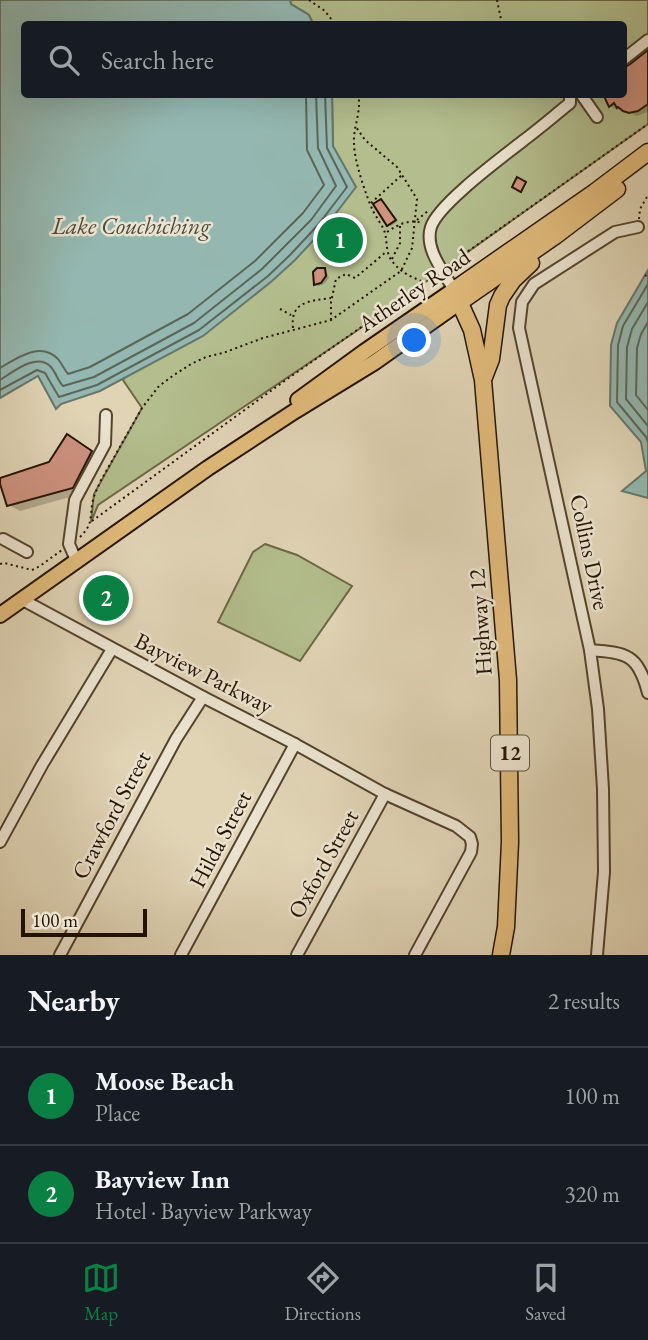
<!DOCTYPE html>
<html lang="en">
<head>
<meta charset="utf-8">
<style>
	body { margin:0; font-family:"EB Garamond",serif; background:#242831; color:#f1f3f6 }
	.scale { position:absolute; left:21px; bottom:18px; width:126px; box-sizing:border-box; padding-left:7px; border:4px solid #241300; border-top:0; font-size:19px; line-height:24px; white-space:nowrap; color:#241300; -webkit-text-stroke:5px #ebe3cf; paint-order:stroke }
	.you { position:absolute; left:415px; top:341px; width:24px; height:24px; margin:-18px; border:5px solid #fff; border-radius:50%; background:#1a73e8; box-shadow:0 0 0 10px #1a73e833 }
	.badge { display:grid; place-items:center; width:46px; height:46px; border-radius:50%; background:#0b8043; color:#fff; font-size:23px; font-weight:700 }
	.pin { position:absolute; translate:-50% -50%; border:4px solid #fff; box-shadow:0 2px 7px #0006 }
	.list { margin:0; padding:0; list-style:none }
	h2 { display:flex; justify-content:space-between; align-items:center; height:91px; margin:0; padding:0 28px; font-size:30px }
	h2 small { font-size:23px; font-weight:400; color:#9ea1a6 }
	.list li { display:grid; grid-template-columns:46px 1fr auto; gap:21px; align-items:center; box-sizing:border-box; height:98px; padding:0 28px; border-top:2px solid #363941 }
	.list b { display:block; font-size:26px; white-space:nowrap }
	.list p { margin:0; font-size:23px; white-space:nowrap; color:#9ea1a6 }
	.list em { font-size:23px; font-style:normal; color:#9ea1a6 }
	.icon { flex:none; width:38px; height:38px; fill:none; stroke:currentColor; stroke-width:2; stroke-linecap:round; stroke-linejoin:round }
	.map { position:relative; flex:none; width:648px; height:955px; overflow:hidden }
	.search { position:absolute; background:#171b24; box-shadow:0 7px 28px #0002; left:21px; right:21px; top:21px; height:77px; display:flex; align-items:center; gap:18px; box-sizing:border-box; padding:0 24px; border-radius:7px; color:#9ea1a6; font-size:26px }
	.sheet { height:287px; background:#171b24 }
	nav { display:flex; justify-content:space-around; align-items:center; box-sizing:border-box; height:98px; border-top:2px solid #363941; background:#171b24; font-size:19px; color:#9ea1a6 }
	nav a { display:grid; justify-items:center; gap:4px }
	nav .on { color:#0b8043 }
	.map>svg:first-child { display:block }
</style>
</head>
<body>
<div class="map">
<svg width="648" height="955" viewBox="0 0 648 955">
	<rect width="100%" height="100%" fill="#e0d4b5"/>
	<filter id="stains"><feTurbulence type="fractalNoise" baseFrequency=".00286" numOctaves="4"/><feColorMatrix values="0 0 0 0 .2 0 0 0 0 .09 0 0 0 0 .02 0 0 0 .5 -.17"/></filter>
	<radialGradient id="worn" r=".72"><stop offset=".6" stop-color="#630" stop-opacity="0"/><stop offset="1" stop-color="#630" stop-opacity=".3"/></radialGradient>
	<g fill="#b3bd8d" stroke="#6c6846" stroke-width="2">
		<polygon points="290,0 648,0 648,124 355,332 98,505 91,522 94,494 142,408 123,380 233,215 333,146 332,95 624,94 624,24 313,24 309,15 291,4"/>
		<polygon points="265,544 297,555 352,586 300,661 218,622 253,552"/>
	</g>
	<g fill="#94b8b1" stroke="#67766a" stroke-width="2">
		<polygon points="0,0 290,0 291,4 309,15 313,24 24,24 24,94 332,95 333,146 356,187 323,230 295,260 272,281 203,336 100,391 61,404 56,409 38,376 0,398"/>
		<polygon points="648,270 648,498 622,491 646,471 641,442 610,406 611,345 617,323"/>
	</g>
	<g fill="#0003">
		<polygon points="648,52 648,112 637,116 620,108 617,110 610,106 624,94 624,68 630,67"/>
		<polygon points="381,201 384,202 397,222 391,226 388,224"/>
		<polygon points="324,270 327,272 329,278 324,284 319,286 316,284"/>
		<polygon points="78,443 102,459 84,493 20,511 9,505 50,463"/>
	</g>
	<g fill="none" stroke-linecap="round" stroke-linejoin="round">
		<g stroke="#5c6658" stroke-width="2">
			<polyline points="648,284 623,326 618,345 617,402 646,437 648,442"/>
			<polyline points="648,302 632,329 627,347 626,399 648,426"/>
			<polyline points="648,322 641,334 637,348 636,395 648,410"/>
			<path d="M0 368C17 358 40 341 58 359 62 364 64 369 68 374L90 367 188 314 255 261 303 213 324 185 307 150 306 94"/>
			<path d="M0 380C13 372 37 352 51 367 56 373 58 381 63 386L94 377 194 323 262 269 311 220 336 186 318 148 316 94"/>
			<polyline points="0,390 37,370 45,373 59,397 97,385 199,330 268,276 290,255 318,225 347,187 327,148 325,94"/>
		</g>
	</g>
	<g fill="#ce927f" stroke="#241300" stroke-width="2">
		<polygon points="648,50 648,104 638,111 629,113 623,111 618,107 617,108 614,103 609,107 603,94 624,94 624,67 629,65"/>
		<polygon points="517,177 526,182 521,192 512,187"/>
		<polygon points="381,199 396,220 387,226 373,204"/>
		<polygon points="317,268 325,268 326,276 321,283 314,285 313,272"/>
		<polygon points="67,434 92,451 73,488 7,506 0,484 0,478 49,462"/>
	</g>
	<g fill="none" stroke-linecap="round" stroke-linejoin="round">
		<g stroke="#53432d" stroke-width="14">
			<g id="minor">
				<polyline points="624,59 648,40"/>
				<polyline points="583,97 597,117"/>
				<path d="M454 290C444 272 424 249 431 227 438 204 504 156 524 140 540 128 555 115 570 103V94"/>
				<polyline points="3,539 27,552"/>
				<polyline points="76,560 69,544 75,500 105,444 106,415"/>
				<polyline points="21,599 203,697 295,744 385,794 456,826 470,837 472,844 471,852 415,955"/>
				<path d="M590 650C627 653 638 654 648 693"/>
				<polyline points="0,842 42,765 112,649"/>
				<polyline points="60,955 176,739 203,697"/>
				<polyline points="181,955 295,744"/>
				<polyline points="297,955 385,794"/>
				<polyline points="597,955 604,872 603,789 598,709 590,650 519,328 522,302 534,284 615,232 638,227"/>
			</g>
		</g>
		<g stroke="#241300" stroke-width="18">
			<g id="major">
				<polyline points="298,400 364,352 454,290"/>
				<polyline points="0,615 208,468 295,411 375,362 460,302"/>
			</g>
		</g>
		<g stroke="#241300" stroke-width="19">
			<g id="highway">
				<polyline points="460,302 555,236 617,189"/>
				<polyline points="484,377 491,359 498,305 502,296 513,280 531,263"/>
				<polyline points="501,955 506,927 510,842 508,680 483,380 472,330 454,290 595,192 648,152"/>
			</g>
		</g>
		<g stroke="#241300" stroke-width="2" stroke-dasharray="2 3.5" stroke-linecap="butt">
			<polyline points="309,0 325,11 335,24"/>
			<polyline points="497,0 502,24"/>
			<path d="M358 94C362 112 353 126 354 143 354 161 366 195 373 211 377 218 381 224 384 230 388 241 385 252 392 261 400 272 411 277 424 282"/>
			<polyline points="371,203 403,174"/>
			<polyline points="639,219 640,209 648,195"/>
			<polyline points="417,220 429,210"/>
			<path d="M387 232C399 224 409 219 423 223"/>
			<polyline points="392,259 400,243 400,225"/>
			<polyline points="450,264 648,124"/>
			<polyline points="645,275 648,278"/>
			<polyline points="280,309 291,315"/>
			<polyline points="331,320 331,302 336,279 346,274 355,278 386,252"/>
			<path d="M293 328C290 301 310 301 331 298"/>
			<polyline points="92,521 283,382 434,276"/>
			<path d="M80 537C92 525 90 520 92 505 93 496 97 490 100 482L142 408 159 386 174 375 191 364 206 357 223 353 263 338 331 320 401 271 412 248 417 199 397 167 365 140 356 127"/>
			<polyline points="0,564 4,563 32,570 40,566 62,550"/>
		</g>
		<use href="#minor" stroke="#ebe3cf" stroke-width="10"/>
		<use href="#major" stroke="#e0ba7a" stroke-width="14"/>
		<use href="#highway" stroke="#e0ba7a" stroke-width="16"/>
	</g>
	<g text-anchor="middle" stroke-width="5" stroke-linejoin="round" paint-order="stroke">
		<rect fill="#ebe3cf" stroke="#60513e" stroke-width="2" x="491" y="735.5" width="38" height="35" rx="5"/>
		<g font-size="21" font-weight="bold" fill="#241300">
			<text x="510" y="760">12</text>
		</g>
		<g font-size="23" fill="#241300" stroke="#ebe3cf">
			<text transform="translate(414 290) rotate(-34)" y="8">Atherley Road</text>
			<text transform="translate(590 552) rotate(78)" y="8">Collins Drive</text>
			<text transform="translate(480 622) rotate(-94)" y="8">Highway 12</text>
			<text transform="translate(204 673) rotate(27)" y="8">Bayview Parkway</text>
			<text transform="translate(111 815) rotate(-62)" y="8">Crawford Street</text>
			<text transform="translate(220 839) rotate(-62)" y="8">Hilda Street</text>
			<text transform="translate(323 864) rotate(-61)" y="8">Oxford Street</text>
		</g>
		<g font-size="24" font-style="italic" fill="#4b4d3e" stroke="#ebe3cf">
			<text x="131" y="234">Lake Couchiching</text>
		</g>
	</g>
	<rect width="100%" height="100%" filter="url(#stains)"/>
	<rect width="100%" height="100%" fill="url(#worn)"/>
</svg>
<div class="scale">100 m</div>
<div class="you"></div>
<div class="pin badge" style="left:340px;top:240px">1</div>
<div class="pin badge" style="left:106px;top:598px">2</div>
<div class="search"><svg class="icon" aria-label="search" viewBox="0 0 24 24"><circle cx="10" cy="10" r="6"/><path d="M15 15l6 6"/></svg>Search here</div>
</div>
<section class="sheet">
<h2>Nearby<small>2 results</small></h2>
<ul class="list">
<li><span class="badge">1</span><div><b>Moose Beach</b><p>Place</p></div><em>100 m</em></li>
<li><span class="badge">2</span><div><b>Bayview Inn</b><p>Hotel · Bayview Parkway</p></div><em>320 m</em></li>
</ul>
</section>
<nav>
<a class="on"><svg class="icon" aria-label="map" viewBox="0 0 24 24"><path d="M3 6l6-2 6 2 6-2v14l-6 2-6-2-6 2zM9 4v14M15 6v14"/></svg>Map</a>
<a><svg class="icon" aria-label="directions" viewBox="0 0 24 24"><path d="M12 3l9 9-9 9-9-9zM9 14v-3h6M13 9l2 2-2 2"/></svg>Directions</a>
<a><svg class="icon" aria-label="saved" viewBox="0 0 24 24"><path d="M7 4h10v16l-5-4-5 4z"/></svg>Saved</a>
</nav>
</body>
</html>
